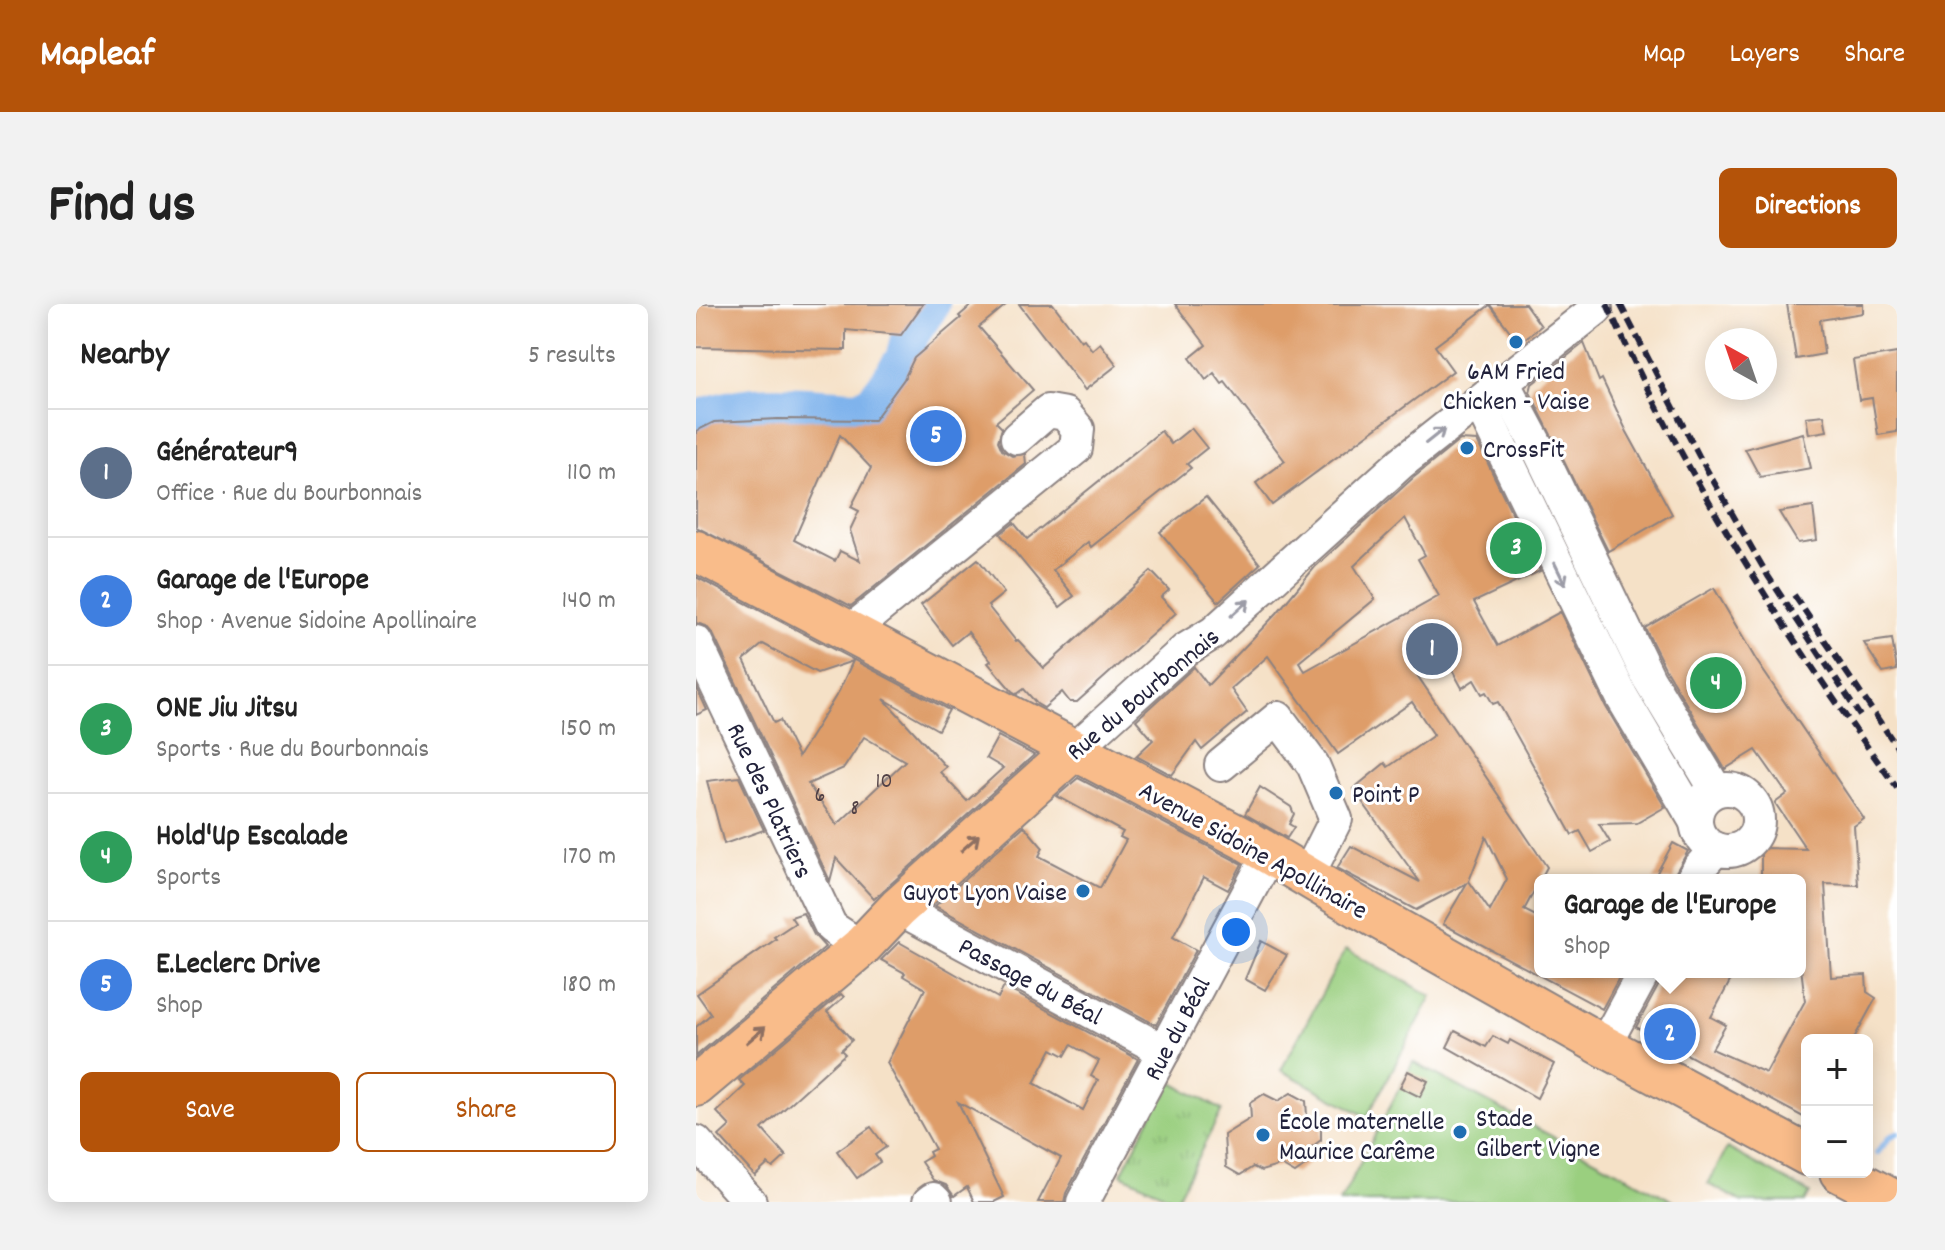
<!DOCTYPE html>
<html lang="en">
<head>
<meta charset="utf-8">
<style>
	body { margin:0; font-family:Dekko,sans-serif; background:#f2f2f2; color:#222 }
	.controls { position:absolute; right:24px; bottom:24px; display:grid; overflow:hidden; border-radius:12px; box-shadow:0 4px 20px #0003 }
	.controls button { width:72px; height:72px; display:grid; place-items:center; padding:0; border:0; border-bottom:2px solid #e0e0e0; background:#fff; color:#222; font:40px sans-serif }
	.compass { position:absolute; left:1009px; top:24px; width:72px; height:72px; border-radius:50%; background:#fff; box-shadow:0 4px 20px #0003; rotate:320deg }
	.you { position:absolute; left:540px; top:628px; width:28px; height:28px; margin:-20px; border:6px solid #fff; border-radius:50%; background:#1a73e8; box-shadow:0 0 0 12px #1a73e833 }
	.badge { display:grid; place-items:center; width:52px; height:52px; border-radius:50%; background:#b45309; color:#fff; font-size:26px; font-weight:700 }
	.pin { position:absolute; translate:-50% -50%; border:4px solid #fff; box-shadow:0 2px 8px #0006 }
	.popup { position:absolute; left:838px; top:570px; width:272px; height:104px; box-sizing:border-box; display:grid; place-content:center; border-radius:12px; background:#fff; filter:drop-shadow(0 2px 6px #0005); font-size:26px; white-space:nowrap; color:#767676 }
	.popup b { font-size:30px; color:#222 }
	.popup::after { content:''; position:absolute; left:50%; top:100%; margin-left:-16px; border:16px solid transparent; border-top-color:#fff }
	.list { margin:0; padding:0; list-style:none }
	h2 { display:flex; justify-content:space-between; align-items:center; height:104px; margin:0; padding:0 32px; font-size:34px }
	h2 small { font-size:26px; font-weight:400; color:#767676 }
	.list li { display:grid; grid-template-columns:52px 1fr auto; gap:24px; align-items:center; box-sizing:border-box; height:128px; padding:0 32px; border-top:2px solid #e0e0e0 }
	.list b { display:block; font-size:30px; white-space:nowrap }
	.list p { margin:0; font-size:26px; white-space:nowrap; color:#767676 }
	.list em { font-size:26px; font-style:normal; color:#767676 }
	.actions { display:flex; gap:16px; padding:24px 32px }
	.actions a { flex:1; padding:18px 0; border:2px solid #b45309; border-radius:12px; text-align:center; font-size:28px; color:#b45309 }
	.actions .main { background:#b45309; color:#fff }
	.map { position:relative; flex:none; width:1201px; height:898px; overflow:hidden; border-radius:12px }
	header { display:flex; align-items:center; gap:48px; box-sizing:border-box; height:112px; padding:0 40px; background:#b45309; color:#fff }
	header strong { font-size:38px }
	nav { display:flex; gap:44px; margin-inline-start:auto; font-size:28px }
	.intro { display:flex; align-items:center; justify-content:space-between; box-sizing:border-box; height:192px; padding:0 48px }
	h1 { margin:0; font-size:56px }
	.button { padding:20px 36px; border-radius:12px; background:#b45309; color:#fff; font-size:28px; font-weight:700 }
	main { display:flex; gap:48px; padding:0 48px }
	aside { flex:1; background:#fff; border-radius:12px; box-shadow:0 4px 20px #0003 }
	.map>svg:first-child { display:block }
</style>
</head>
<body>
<header>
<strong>Mapleaf</strong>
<nav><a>Map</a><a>Layers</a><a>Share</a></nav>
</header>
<div class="intro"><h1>Find us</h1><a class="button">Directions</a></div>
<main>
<aside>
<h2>Nearby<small>5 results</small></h2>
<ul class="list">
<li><span class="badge" style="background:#5c6f8a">1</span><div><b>Générateur9</b><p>Office · Rue du Bourbonnais</p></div><em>110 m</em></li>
<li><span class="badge" style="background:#3f7fe0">2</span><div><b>Garage de l'Europe</b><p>Shop · Avenue Sidoine Apollinaire</p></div><em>140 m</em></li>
<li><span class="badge" style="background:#2e9e5b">3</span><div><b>ONE Jiu Jitsu</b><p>Sports · Rue du Bourbonnais</p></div><em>150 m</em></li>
<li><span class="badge" style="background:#2e9e5b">4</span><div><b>Hold'Up Escalade</b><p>Sports</p></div><em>170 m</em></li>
<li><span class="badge" style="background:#3f7fe0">5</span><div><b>E.Leclerc Drive</b><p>Shop</p></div><em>180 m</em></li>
</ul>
<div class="actions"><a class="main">Save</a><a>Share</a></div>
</aside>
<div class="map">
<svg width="1201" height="898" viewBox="0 0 1201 898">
	<defs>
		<pattern id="park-tufts" width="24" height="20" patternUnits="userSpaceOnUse" patternTransform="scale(2)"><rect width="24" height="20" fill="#9acf7f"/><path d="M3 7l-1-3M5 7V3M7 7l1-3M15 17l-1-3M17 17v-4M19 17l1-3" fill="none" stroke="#84b16f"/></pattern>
	</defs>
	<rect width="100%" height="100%" fill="#fff"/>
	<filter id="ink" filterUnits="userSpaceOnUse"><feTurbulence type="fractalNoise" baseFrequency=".0125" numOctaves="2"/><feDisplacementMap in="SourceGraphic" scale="16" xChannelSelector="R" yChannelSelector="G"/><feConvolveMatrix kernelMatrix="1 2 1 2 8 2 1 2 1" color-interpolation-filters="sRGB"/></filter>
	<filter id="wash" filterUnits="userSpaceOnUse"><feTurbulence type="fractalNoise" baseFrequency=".006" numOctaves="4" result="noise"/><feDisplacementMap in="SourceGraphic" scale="32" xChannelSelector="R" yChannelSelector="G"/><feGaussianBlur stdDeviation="1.8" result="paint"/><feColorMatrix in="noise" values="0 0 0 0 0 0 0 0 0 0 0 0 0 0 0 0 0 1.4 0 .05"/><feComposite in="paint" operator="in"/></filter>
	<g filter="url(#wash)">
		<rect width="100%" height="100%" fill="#f5e1c7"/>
		<polygon fill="url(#park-tufts)" stroke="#5e785d" stroke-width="2" points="473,777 526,806 480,896 425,870"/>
		<g fill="#9acf7f" stroke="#5e785d" stroke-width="2">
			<polygon points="650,645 736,692 671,813 585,766"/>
			<polygon points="717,758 979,898 644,898"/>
			<polygon points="1031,844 1114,889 1109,898 1046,898 1012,880"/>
		</g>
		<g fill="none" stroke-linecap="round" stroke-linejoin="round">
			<polyline stroke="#7fb3ec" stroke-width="6" points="1181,849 1194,833 1201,829"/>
			<path stroke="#7fb3ec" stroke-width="38" d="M0 117C48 93 110 103 162 105L175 100 186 87 208 55 214 31 235 0"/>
		</g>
		<g id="blocks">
			<g fill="#de9d69" fill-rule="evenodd">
				<polygon points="1,0 227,0 205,31 150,26 150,46 0,43"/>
				<path d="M277 0H311L283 23 337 86 300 118 306 124 302 137 306 146 316 152 329 150 330 160 155 302 0 223V127L18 118 82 115 178 116 208 75 218 54 265 14 263 12ZM144 131 175 164 155 203 163 207 154 226 164 257 144 247 139 257 98 236Z"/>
				<polygon points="323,0 357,0 385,37 388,35 396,46 404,39 421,61 389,86"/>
				<polygon points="479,0 829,0 845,22 823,39 794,1 739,42 757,67 576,201 560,179 589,157 529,78 526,80 518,69 510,76 494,54 510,41"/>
				<polygon points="1091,0 1167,0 1167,9 1124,16 1128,50 1100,55"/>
				<polygon points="888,39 903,77 906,75 931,128 976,210 912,247 834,88 836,80"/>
				<polygon points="1201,49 1201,128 1182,131 1176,94 1163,96 1157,56"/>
				<polygon points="1128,111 1131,127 1113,130 1110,113"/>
				<polygon points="495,124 511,144 491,160 495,164 395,243 392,238 357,266 378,292 364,303 304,230 318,219 331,235 465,127 475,140"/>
				<polygon points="1107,129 1115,164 1064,173 1049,145"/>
				<path d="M764 136 781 137 844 267 778 298 802 342 864 308 910 403 969 503 941 519 903 520 914 538 896 548 884 527 876 531 802 398 797 400 790 388 786 390 778 376 766 384 748 351 719 368 851 563 828 606 844 614V668H926L906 705 747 620 771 579 720 606 641 564 655 542 724 578 657 485 689 459 692 463 738 431 716 398 642 450 572 352 535 385 551 408 506 446 500 438 476 471 440 452 457 436 440 416 498 363 512 381 581 309 619 263 717 174ZM709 214 729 251 722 255 743 292 609 367 603 358 679 295 658 262ZM790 533 811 575 794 607 773 577Z"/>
				<polygon points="510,193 564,260 522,298 464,228"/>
				<polygon points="1117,203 1121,236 1102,239 1083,208"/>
				<polygon points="282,255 308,289 292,302 320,337 322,336 348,364 455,267 473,286 465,293 480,309 381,398 374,398 366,388 348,404 341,400 328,385 321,390 316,387 292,359 295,357 272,328 256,341 225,301"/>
				<path d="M0 273 253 406 242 426 188 395 250 463 244 468 271 497 307 464 290 454 302 432 338 451 178 595 140 554 134 577 17 330 10 322 0 319ZM67 340 121 369 157 357 143 387 102 453 84 416 78 419 48 356ZM168 433 209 457 141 521 112 480 148 464Z"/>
				<polygon points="1018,284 1060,356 1168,515 1158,522 1162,581 1129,580 1135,673 1170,671 1171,688 1180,694 1157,736 1111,736 1111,815 940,723 965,677 967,668 1039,668 1015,713 1030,721 1016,745 1070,769 1109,697 1104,655 1104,576 1065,576 1065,544 1110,545 1079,499 1091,490 1060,446 1029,465 970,366 949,324"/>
				<polygon points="1196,335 1201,366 1187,369 1168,339"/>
				<polygon points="0,382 11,406 0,411"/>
				<polygon points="43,473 68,526 28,540 11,477"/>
				<polygon points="382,474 546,560 532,586 508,573 477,633 500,646 460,721 239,602 328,522 347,544 343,552 404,584 430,536 424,533 427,528 361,492"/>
				<polygon points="564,483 595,503 598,510 593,520 598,523 591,534 549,510"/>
				<polygon points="977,539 992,547 980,568 978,576 957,576"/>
				<polygon points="107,609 118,631 129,643 0,752 0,723 15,710 1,690 80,635 78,633 99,619 95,613"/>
				<polygon points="565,637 591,651 569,686 549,675"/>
				<path d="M203 638 302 694 308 683 442 755 370 889 368 898H342L365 854 262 798 308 893 298 898H278L271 883 258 892 250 881 237 876 225 858 235 852 233 848 239 845 191 759 229 685 207 672 209 669 185 656ZM375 741 403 757 395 772 402 776 387 806 338 779 356 745 369 752Z"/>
				<polygon points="145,690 148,693 131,708 156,736 145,746 149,750 66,825 90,852 77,864 72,860 59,872 23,832 34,822 21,808 49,782 43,776"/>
				<polygon points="759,727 790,743 797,732 812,740 814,736 858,760 841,794 751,743"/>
				<polygon points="712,767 732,777 724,793 704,783"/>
				<polygon points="595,789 610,797 611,812 625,820 625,836 613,845 612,860 599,869 585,861 565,867 557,863 544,871 530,863 528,831 555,814 554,799 568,790 582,797"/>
				<polygon points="175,823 190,843 179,851 184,858 161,874 141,847"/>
			</g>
		</g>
	</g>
	<g filter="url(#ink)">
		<use href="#blocks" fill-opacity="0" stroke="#8c8281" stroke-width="2"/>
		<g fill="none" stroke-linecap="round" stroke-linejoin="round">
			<g stroke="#8c8281" stroke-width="36">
				<g id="minor">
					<polyline points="807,78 841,142 953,375 1020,486"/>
					<polyline points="783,98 926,393 1000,518"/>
					<polyline points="153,328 380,144 382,125 369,110 352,107 321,134"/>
					<polyline points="0,338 135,623 165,643"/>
					<polyline points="378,446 489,346 517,329 705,159 900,5"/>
					<polyline points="525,461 582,414 617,461 640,515 611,573"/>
					<circle cx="1031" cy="516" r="31"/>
					<polyline points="997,576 1003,564 1020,545"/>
					<polyline points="202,604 468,747"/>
					<polyline points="908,742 948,668"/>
					<polyline points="0,838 54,898"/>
					<polyline points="233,898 237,895 240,898"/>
					<polyline points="387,898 573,550"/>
				</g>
			</g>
			<g stroke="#8c8281" stroke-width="44">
				<g id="major">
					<polyline points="0,247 548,535 664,604 908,742 1111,851"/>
					<polyline points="0,782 165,643 202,604 378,446"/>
					<polyline points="1144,868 1201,898"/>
				</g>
			</g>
			<use href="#minor" stroke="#fff" stroke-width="32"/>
			<use href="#major" stroke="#f9bc8a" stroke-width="40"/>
			<g stroke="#22223b" stroke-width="6" stroke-dasharray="12 6" stroke-linecap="butt">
				<path d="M911 0C988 171 1091 333 1201 484"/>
				<polyline points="924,0 1003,152 1072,272 1164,412"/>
				<polyline points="1098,291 1201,443"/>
			</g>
		</g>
		<defs><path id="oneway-shaft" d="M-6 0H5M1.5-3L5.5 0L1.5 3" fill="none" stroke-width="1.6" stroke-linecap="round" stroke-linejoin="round" transform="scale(2)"/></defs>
		<g stroke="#9c9ca7">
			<use href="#oneway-shaft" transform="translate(739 132) rotate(-38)"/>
			<use href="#oneway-shaft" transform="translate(864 270) rotate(64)"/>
			<use href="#oneway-shaft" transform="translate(544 304) rotate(-42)"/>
		</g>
		<g stroke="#8e6f62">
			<use href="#oneway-shaft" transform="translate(274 539) rotate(-42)"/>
			<use href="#oneway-shaft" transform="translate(60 731) rotate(-40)"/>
		</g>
	</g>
	<g fill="#1f6fb2" stroke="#fff" stroke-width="3">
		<circle cx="820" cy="38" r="8"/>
		<circle cx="771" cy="144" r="8"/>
		<circle cx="640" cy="489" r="8"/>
		<circle cx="387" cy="587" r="8"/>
		<circle cx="764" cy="828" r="8"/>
		<circle cx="567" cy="831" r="8"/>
	</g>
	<g text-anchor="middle" stroke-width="6" stroke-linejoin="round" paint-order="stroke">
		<g font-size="22" fill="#514146">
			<text x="188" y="483">10</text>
			<text x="124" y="497">6</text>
			<text x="159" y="510">8</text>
		</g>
		<g font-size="26" fill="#22223b" stroke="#fff" text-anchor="start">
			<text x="820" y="75" text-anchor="middle">6AM Fried<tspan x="820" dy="30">Chicken - Vaise</tspan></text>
			<text x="787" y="153">CrossFit</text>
			<text x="656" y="498">Point P</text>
			<text x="371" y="596" text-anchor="end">Guyot Lyon Vaise</text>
			<text x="780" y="822">Stade<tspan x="780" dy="30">Gilbert Vigne</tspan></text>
			<text x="583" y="825">École maternelle<tspan x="583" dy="30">Maurice Carême</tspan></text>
		</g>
		<g font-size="26" fill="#22223b" stroke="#fff">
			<text transform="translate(446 389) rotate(-40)" y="9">Rue du Bourbonnais</text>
			<text transform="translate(75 496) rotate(65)" y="9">Rue des Platriers</text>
			<text transform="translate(558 545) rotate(29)" y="9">Avenue Sidoine Apollinaire</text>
			<text transform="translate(335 676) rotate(28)" y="9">Passage du Béal</text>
			<text transform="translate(480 724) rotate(-62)" y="9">Rue du Béal</text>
		</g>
	</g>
</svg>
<div class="controls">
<button>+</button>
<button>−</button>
</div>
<svg class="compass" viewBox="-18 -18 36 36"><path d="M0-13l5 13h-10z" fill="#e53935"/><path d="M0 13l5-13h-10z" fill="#767676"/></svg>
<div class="you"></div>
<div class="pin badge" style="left:736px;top:345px;background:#5c6f8a">1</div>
<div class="pin badge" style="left:974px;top:730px;background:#3f7fe0">2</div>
<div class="popup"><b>Garage de l'Europe</b>Shop</div>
<div class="pin badge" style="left:820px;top:244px;background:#2e9e5b">3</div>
<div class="pin badge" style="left:1020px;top:379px;background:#2e9e5b">4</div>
<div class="pin badge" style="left:240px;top:132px;background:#3f7fe0">5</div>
</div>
</main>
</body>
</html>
